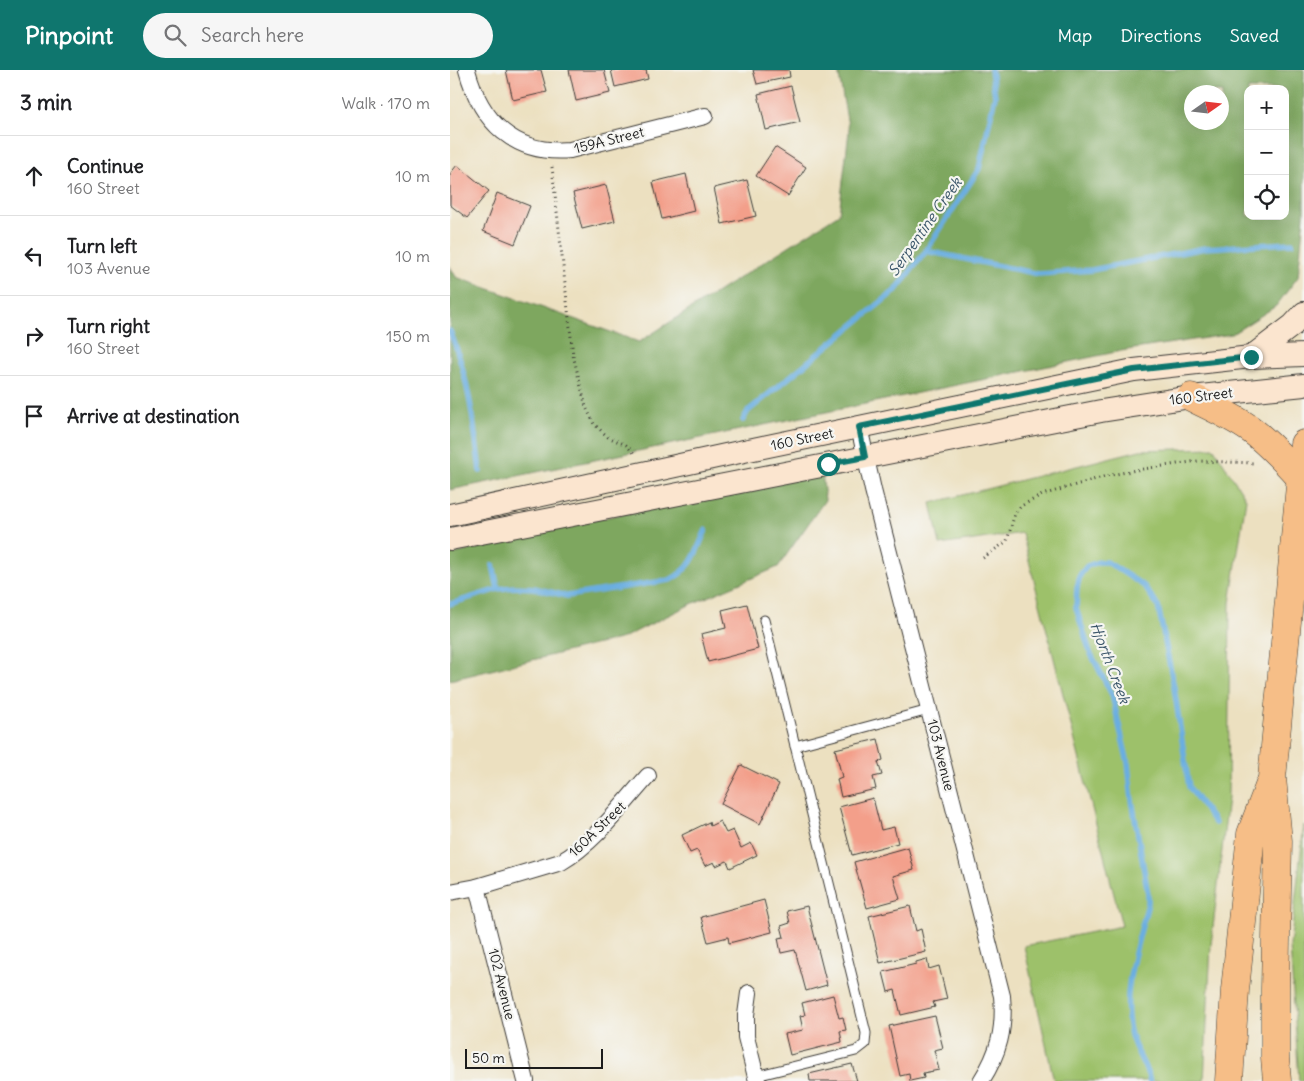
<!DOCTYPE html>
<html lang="en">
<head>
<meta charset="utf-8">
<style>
	body { margin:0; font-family:Delius,sans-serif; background:#f6f6f6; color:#202124 }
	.controls { position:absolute; right:15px; top:15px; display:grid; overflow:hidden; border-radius:10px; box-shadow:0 5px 20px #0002 }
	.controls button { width:45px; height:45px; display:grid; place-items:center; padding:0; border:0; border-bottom:1px solid #e0e0e0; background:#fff; color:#202124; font:25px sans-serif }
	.compass { position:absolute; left:734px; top:15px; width:45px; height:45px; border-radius:50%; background:#fff; box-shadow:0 5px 20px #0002; rotate:76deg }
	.scale { position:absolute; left:15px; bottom:12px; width:138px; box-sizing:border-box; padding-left:5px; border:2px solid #1c1c1c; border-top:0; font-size:14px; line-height:18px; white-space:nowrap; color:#1c1c1c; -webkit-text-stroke:4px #f6f6f2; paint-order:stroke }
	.stop { position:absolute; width:15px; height:15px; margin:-11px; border:4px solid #0f766e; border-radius:50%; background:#fff }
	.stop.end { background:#0f766e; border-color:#fff; box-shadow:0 1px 5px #0008 }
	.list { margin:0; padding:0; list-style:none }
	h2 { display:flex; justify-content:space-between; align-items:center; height:65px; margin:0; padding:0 20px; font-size:21px }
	h2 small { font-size:16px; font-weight:400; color:#757577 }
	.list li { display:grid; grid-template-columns:32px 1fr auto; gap:15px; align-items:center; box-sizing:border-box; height:80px; padding:0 20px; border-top:1px solid #e0e0e0 }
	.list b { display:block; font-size:19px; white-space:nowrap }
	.list p { margin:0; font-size:16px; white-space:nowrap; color:#757577 }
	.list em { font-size:16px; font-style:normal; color:#757577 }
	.icon { flex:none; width:28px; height:28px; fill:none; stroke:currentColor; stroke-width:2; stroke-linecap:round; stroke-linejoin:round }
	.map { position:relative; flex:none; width:854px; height:1011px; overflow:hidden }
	header { display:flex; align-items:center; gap:30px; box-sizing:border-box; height:70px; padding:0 25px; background:#0f766e; color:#fff }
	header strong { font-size:24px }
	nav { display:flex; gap:28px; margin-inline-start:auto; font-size:18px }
	.search { width:350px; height:45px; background:#f6f6f6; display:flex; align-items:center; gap:12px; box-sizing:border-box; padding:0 18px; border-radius:28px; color:#757577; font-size:19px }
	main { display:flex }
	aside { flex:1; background:#fff }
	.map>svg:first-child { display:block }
</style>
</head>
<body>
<header>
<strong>Pinpoint</strong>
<div class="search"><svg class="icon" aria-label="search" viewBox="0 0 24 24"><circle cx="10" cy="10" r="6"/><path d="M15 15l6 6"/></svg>Search here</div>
<nav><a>Map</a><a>Directions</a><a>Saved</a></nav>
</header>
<main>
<aside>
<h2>3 min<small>Walk · 170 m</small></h2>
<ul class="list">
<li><svg class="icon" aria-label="ahead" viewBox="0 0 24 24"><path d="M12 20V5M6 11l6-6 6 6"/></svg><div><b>Continue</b><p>160 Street</p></div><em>10 m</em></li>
<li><svg class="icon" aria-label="left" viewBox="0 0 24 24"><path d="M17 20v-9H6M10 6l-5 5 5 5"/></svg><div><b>Turn left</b><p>103 Avenue</p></div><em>10 m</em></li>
<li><svg class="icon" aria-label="right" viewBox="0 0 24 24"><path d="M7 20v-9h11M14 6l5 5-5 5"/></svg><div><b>Turn right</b><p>160 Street</p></div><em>150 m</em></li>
<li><svg class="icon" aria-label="arrive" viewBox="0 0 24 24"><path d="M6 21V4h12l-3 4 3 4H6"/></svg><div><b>Arrive at destination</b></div></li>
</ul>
</aside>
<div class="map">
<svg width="854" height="1011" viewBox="0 0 854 1011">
	<rect width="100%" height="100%" fill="#f6f6f2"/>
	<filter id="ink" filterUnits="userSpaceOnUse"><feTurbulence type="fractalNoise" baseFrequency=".02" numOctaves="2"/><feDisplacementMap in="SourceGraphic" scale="10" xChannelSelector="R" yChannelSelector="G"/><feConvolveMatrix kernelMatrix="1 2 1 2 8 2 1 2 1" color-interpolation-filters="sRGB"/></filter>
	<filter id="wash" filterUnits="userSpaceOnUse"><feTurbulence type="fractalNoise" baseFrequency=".0096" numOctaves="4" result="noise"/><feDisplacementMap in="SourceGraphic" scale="20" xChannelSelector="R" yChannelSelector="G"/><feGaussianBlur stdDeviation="1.12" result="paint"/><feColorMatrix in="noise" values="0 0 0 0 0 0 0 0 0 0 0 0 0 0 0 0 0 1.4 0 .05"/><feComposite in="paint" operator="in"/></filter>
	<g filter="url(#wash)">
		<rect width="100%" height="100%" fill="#ece0c0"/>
		<g fill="#9dc16b" stroke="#5c6e44">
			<polygon points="764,378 796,429 780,533 778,728 761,875 754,1011 604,1011 574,876 672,856 572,463 490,475 481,433 690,380"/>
			<polygon points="854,755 854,1011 849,1011 840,876"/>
		</g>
		<g fill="#7ea75f" stroke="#4d623e" fill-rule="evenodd">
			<path d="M388 0H854V145L848 207 826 236 782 264 671 281 0 420V196L6 207 189 272 389 144 399 61ZM798 19H835V146H798ZM742 22H772V52H742Z"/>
			<polygon points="372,401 375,430 328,497 239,535 173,568 0,610 0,485 135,452"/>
		</g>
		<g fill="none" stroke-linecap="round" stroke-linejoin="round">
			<g stroke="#6aaee0" stroke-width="5.5">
				<polyline points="476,181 589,204 642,200 755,178 842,173"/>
				<path d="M0 261C18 305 24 353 30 401"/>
				<polyline points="293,350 298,341 446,220 476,181 529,99 545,26 541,0"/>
				<polyline points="43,495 48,519"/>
				<path d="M0 534 48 519 64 517 84 518 117 526 220 510C244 497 245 483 256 460"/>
				<path d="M700 1011C696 995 685 981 681 965 670 922 688 874 698 833V824L682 730 678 693 662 625 640 582 626 538 627 518 630 505 637 496 648 492H657L694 516 708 536 724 617 739 717 765 753"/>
			</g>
		</g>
		<g id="blocks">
			<g fill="#f39f8a">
				<polygon points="56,0 91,0 97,22 63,30"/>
				<polygon points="119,0 154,0 160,23 126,31"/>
				<polygon points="161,0 196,0 198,9 165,17"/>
				<polygon points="303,0 339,0 340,7 307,14"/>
				<polygon points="341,16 350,52 316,60 308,24"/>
				<polygon points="325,77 356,97 338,126 306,106"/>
				<polygon points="7,95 39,121 17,148 0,135 0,104"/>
				<polygon points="236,104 244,141 212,149 203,112"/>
				<polygon points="297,110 306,146 272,154 264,118"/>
				<polygon points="156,115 165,151 132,159 123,123"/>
				<polygon points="47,123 80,136 65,174 33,161"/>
				<polygon points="297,534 308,579 258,592 251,564 276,558 272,540"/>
				<polygon points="428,669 433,690 428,692 432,705 423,707 426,719 391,727 387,709 392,707 385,679"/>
				<polygon points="291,695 329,714 310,754 271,734"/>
				<polygon points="423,728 431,760 444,757 448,773 402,785 389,737"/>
				<polygon points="270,751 276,763 283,760 291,778 301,773 307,785 280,798 277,791 266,796 264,792 255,796 247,780 240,783 232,765 259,752 260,756"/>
				<polygon points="458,777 464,800 443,806 450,829 417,838 404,792"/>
				<polygon points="314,830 322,862 279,873 278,867 258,872 251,847"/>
				<polygon points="357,836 377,915 356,921 345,880 331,883 328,868 334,867 331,856 340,853 337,841"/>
				<polygon points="460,836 466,861 471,859 476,882 430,893 419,846"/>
				<polygon points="477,889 479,899 489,896 497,929 483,932 485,937 451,945 445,920 438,922 433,902 466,894 466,892"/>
				<polygon points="383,925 389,948 393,947 396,960 390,961 392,972 340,985 335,964 353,960 350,946 355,945 352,933"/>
				<polygon points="485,946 493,978 484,980 489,1000 473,1003 474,1008 460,1011 459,1004 450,1006 439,956"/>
				<polygon points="402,994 407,1011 360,1011 359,1004"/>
			</g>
		</g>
	</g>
	<g filter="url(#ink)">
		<use href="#blocks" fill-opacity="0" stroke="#3b3935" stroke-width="1"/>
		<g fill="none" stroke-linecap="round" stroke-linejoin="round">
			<g stroke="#3b3935" stroke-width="11">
				<g id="lane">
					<polyline points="345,676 479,640"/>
					<polyline points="306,1006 406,981 415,974 416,963 314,550"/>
				</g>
			</g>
			<g stroke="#3b3935" stroke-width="18">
				<g id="street">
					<path d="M17 0C31 52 64 85 120 80L255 46"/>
					<path d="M409 357 423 420 552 926C555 959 549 983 531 1011"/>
					<polyline points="27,817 76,1011"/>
					<path d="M0 822 27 817 111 792C145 772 172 735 198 706"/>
					<polyline points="299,923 296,945 296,967 307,1011"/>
				</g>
			</g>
			<g stroke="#3b3935" stroke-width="24">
				<g id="secondary">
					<polyline points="801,287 843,255 854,243"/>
					<polyline points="0,445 294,381 684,300 801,287 854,285"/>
					<polyline points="0,469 651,341 741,327 854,315"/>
				</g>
			</g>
			<g stroke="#3b3935" stroke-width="29">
				<g id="highway">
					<path d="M741 327C761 337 782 346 800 359 819 373 835 391 851 408"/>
					<polyline points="779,1011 785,920 801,764 820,714"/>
					<polyline points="827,1011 825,987 825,919 828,771 822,708 854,374"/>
				</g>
			</g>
			<g stroke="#3b3935" stroke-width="3" stroke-dasharray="1 4" stroke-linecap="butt">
				<polyline points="102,97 123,285 136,337 144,354 158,367 176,375 185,384"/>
				<polyline points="533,488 557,471 565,443 571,436 592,425 656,406 686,400 748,391 806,393"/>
			</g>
			<use href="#lane" stroke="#fff" stroke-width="9"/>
			<use href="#street" stroke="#fff" stroke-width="16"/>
			<use href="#secondary" stroke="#fbe5cf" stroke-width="22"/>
			<use href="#highway" stroke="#f6be87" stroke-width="28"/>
		</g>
	</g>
	<g fill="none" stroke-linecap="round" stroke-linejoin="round" filter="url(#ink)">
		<polyline stroke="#0f766e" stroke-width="6" points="378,394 415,387 409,357 684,300 801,287"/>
	</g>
	<g text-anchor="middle" stroke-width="4.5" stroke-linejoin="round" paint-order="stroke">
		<g font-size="14" fill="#1c1c1c" stroke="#f6f6f2">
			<text transform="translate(159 70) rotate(-14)" y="5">159A Street</text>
			<text transform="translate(751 326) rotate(-7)" y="5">160 Street</text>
			<text transform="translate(352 369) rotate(-12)" y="5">160 Street</text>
			<text transform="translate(491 685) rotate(76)" y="5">103 Avenue</text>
			<text transform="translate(147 759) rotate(-44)" y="5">160A Street</text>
			<text transform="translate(52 914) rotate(76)" y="5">102 Avenue</text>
		</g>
		<g font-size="15" font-style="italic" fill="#3b566a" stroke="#f6f6f2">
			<text transform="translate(475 157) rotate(-55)" y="5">Serpentine Creek</text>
			<text transform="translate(660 593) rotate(69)" y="5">Hjorth Creek</text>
		</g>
	</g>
</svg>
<div class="controls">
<button>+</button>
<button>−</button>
<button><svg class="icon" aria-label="locate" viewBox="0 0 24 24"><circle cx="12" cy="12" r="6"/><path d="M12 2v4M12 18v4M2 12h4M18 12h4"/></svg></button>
</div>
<svg class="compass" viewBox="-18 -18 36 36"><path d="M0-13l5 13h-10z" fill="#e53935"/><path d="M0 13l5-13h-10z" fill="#757577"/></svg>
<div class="scale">50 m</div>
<div class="stop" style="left:378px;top:394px"></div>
<div class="stop end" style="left:801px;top:287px"></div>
</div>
</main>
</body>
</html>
